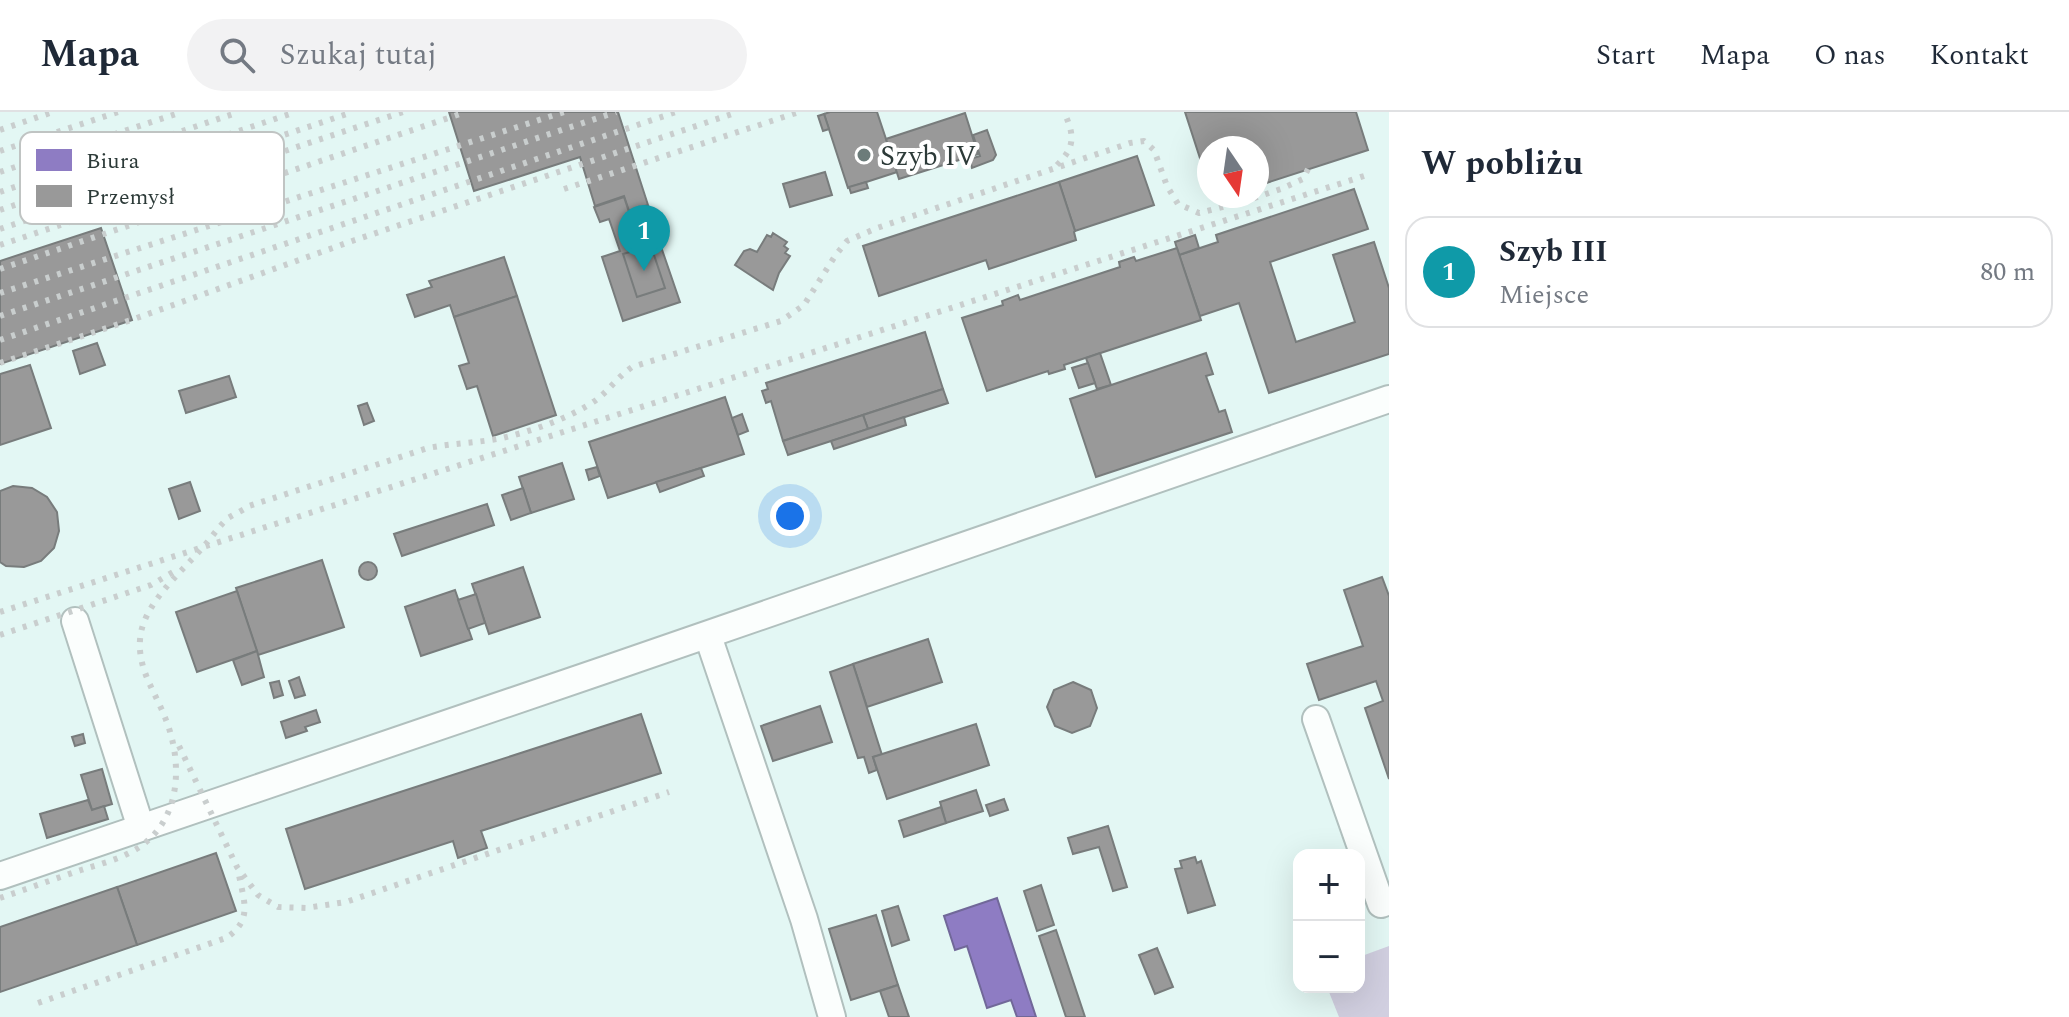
<!DOCTYPE html>
<html lang="pl">
<head>
<meta charset="utf-8">
<style>
	body { margin:0; font-family:Spectral,serif; background:#f2f2f3; color:#1f2937 }
	.controls { position:absolute; right:24px; bottom:24px; display:grid; overflow:hidden; border-radius:16px; box-shadow:0 8px 32px #0002 }
	.controls button { width:72px; height:72px; display:grid; place-items:center; padding:0; border:0; border-bottom:2px solid #e0e1e3; background:#fff; color:#1f2937; font:40px sans-serif }
	.compass { position:absolute; left:1197px; top:24px; width:72px; height:72px; border-radius:50%; background:#fff; box-shadow:0 8px 32px #0002; rotate:167deg }
	.you { position:absolute; left:790px; top:404px; width:28px; height:28px; margin:-20px; border:6px solid #fff; border-radius:50%; background:#1a73e8; box-shadow:0 0 0 12px #1a73e833 }
	.badge { display:grid; place-items:center; width:52px; height:52px; border-radius:50%; background:#1a73e8; color:#fff; font-size:26px; font-weight:700 }
	.pin { position:absolute; translate:-50% -66px; filter:drop-shadow(0 2px 4px #0008) }
	.pin::after { content:''; position:absolute; top:42px; width:28px; height:24px; background:inherit; clip-path:polygon(0 0,100% 0,50% 100%) }
	.list { margin:0; padding:0; list-style:none }
	h2 { display:flex; justify-content:space-between; align-items:center; height:104px; margin:0; padding:0 32px; font-size:34px }
	h2 small { font-size:26px; font-weight:400; color:#747a83 }
	.list li { display:grid; grid-template-columns:52px 1fr auto; gap:24px; align-items:center; box-sizing:border-box; height:112px; margin:0 16px 16px; padding:0 16px; border:2px solid #e0e1e3; border-radius:24px }
	.list b { display:block; font-size:30px; white-space:nowrap }
	.list p { margin:0; font-size:26px; white-space:nowrap; color:#747a83 }
	.list em { font-size:26px; font-style:normal; color:#747a83 }
	.icon { flex:none; width:44px; height:44px; fill:none; stroke:currentColor; stroke-width:2; stroke-linecap:round; stroke-linejoin:round }
	.map { position:relative; flex:none; width:1389px; height:905px; overflow:hidden }
	header { display:flex; align-items:center; gap:48px; box-sizing:border-box; height:112px; padding:0 40px; background:#fff; border-bottom:2px solid #e0e1e3 }
	header strong { font-size:38px }
	nav { display:flex; gap:44px; margin-inline-start:auto; font-size:28px }
	.search { width:560px; height:72px; background:#f2f2f3; display:flex; align-items:center; gap:20px; box-sizing:border-box; padding:0 28px; border-radius:44px; color:#747a83; font-size:30px }
	main { display:flex }
	aside { flex:1; background:#fff }
	.map>svg:first-child { display:block }
</style>
</head>
<body>
<header>
<strong>Mapa</strong>
<div class="search"><svg class="icon" aria-label="search" viewBox="0 0 24 24"><circle cx="10" cy="10" r="6"/><path d="M15 15l6 6"/></svg>Szukaj tutaj</div>
<nav><a>Start</a><a>Mapa</a><a>O nas</a><a>Kontakt</a></nav>
</header>
<main>
<div class="map">
<svg width="1389" height="905" viewBox="0 0 1389 905">
	<rect width="100%" height="100%" fill="#e3f7f4"/>
	<polygon fill="#d1cfe0" points="1389,834 1389,905 1339,905 1327,875 1359,875 1359,845"/>
	<polygon fill="#8e7cc3" stroke="#716899" stroke-width="2" points="997,786 1036,905 1017,905 1011,888 987,896 967,834 955,838 944,804"/>
	<g fill="#999" stroke="#787c7c" stroke-width="2">
		<polygon points="449,0 618,0 648,93 629,99 624,84 595,94 580,45 474,79"/>
		<polygon points="830,0 877,0 897,60 848,76 824,2"/>
		<polygon points="1185,0 1356,0 1368,38 1257,74 1257,36 1209,36 1209,74"/>
		<polygon points="965,1 978,42 899,67 886,27"/>
		<polygon points="824,2 829,17 823,19 818,4"/>
		<polygon points="987,18 996,43 993,48 972,56 970,47 980,44 973,23"/>
		<polygon points="1137,44 1154,93 1075,119 1059,70"/>
		<polygon points="825,60 832,83 790,95 783,72"/>
		<polygon points="866,70 868,76 851,81 849,75"/>
		<polygon points="1059,70 1075,119 1074,120 1076,128 989,157 986,148 879,184 863,134"/>
		<polygon points="1354,77 1368,117 1270,150 1296,230 1355,210 1333,143 1374,130 1389,176 1389,242 1269,281 1239,191 1200,204 1179,143 1218,130 1216,123"/>
		<polygon points="624,85 629,100 647,94 680,190 623,209 602,145 620,139 609,107 600,110 594,95"/>
		<polygon points="101,116 132,208 0,252 0,149"/>
		<polygon points="773,121 787,130 784,134 788,137 785,141 790,144 779,161 773,178 735,153 744,139 750,137 757,140 767,123 771,125"/>
		<polygon points="1195,123 1199,136 1179,143 1175,130"/>
		<polygon points="651,134 665,176 637,185 623,142"/>
		<polygon points="1177,136 1201,208 1064,253 1065,257 1049,262 1048,259 987,279 962,206 1003,193 1002,189 1018,183 1020,188 1120,155 1119,150 1134,145 1136,149"/>
		<polygon points="504,145 517,184 454,205 450,193 415,205 407,183 432,175 429,169"/>
		<polygon points="517,184 556,303 493,324 477,274 467,277 459,254 469,251 454,205"/>
		<polygon points="925,220 943,277 783,329 771,289 766,291 762,279 768,277 766,271"/>
		<polygon points="97,231 105,253 80,262 73,239"/>
		<polygon points="1100,241 1111,273 1097,277 1086,246"/>
		<polygon points="1206,241 1213,262 1206,264 1219,300 1225,298 1232,320 1096,365 1070,287"/>
		<polygon points="1088,251 1095,271 1079,276 1072,256"/>
		<polygon points="30,253 51,316 0,333 0,262"/>
		<polygon points="229,264 236,285 186,301 179,279"/>
		<polygon points="943,277 948,291 868,317 863,303"/>
		<polygon points="725,285 744,342 608,386 589,330"/>
		<polygon points="367,291 374,309 364,313 358,294"/>
		<polygon points="742,302 748,319 738,323 732,306"/>
		<polygon points="863,303 868,317 788,343 783,329"/>
		<polygon points="904,305 906,313 834,337 831,329"/>
		<polygon points="562,351 574,387 531,401 519,365"/>
		<polygon points="597,355 600,364 589,368 586,358"/>
		<polygon points="701,356 704,364 660,380 656,370"/>
		<polygon points="190,370 200,399 179,407 169,377"/>
		<polygon points="13,374 32,376 47,385 57,400 59,419 54,436 41,449 24,455 6,454 0,450 0,379"/>
		<polygon points="523,376 531,401 511,408 502,383"/>
		<polygon points="487,392 494,413 402,444 394,422"/>
		<polygon points="322,448 344,515 258,543 236,476"/>
		<circle cx="368" cy="459" r="9"/>
		<polygon points="523,455 540,505 489,522 472,472"/>
		<polygon points="1382,465 1389,484 1389,667 1365,596 1383,589 1376,569 1319,588 1307,552 1363,534 1344,478"/>
		<polygon points="455,478 472,527 421,544 405,495"/>
		<polygon points="237,479 257,539 197,560 176,500"/>
		<polygon points="476,482 485,511 468,517 458,488"/>
		<polygon points="928,527 942,570 867,595 853,552"/>
		<polygon points="257,539 264,565 242,573 233,548"/>
		<polygon points="853,552 882,643 873,645 877,658 869,661 864,645 858,646 830,560"/>
		<polygon points="299,565 305,583 295,586 289,569"/>
		<polygon points="279,569 283,583 274,586 270,571"/>
		<polygon points="1073,570 1091,578 1097,596 1090,614 1072,621 1055,614 1047,595 1054,578"/>
		<polygon points="820,594 832,630 773,649 761,614"/>
		<polygon points="316,598 320,610 305,615 307,619 286,626 281,610"/>
		<polygon points="641,602 661,661 481,719 487,736 458,746 453,729 305,777 286,717"/>
		<polygon points="976,612 989,653 887,687 873,645"/>
		<polygon points="83,622 85,631 75,634 72,625"/>
		<polygon points="102,657 112,692 92,698 81,663"/>
		<polygon points="976,678 983,699 946,711 940,690"/>
		<polygon points="1004,687 1008,698 990,704 986,693"/>
		<polygon points="88,688 92,698 104,694 108,707 47,726 40,702"/>
		<polygon points="941,695 946,711 904,725 899,709"/>
		<polygon points="1108,714 1127,775 1113,779 1099,735 1073,742 1068,726"/>
		<polygon points="216,741 236,799 137,833 117,775"/>
		<polygon points="1195,745 1197,751 1201,749 1215,793 1188,801 1175,757 1182,756 1180,749"/>
		<polygon points="1041,773 1054,813 1037,819 1024,779"/>
		<polygon points="117,775 137,833 0,880 0,815"/>
		<polygon points="898,794 909,828 892,834 882,799"/>
		<polygon points="876,803 898,873 851,888 829,817"/>
		<polygon points="1056,818 1085,905 1066,905 1039,824"/>
		<polygon points="1157,836 1173,875 1155,882 1139,843"/>
		<polygon points="898,873 909,905 889,905 880,879"/>
	</g>
	<g fill="none" stroke-linecap="round" stroke-linejoin="round">
		<g stroke="#b1c0be" stroke-width="30">
			<g id="minor">
				<polyline points="75,509 141,716"/>
				<polyline points="708,524 804,807 832,905"/>
				<polyline points="1316,607 1381,792 1389,789"/>
				<path d="M0 764C464 607 926 448 1389 287"/>
			</g>
		</g>
		<use href="#minor" stroke="#fbfefd" stroke-width="26"/>
		<g stroke="#c9cece" stroke-width="6" stroke-dasharray="4 8" stroke-linecap="butt">
			<polyline points="0,18 53,0"/>
			<polyline points="0,39 118,0"/>
			<path d="M1057 53C1075 35 1075 24 1064 0"/>
			<polyline points="0,60 182,0"/>
			<polyline points="564,77 799,0"/>
			<polyline points="0,80 239,0"/>
			<polyline points="0,98 296,0"/>
			<polyline points="0,117 353,0"/>
			<polyline points="0,133 403,0"/>
			<polyline points="0,157 466,0"/>
			<polyline points="0,181 564,0"/>
			<polyline points="0,204 616,0"/>
			<polyline points="0,228 676,0"/>
			<polyline points="0,251 134,207 355,128 738,0"/>
			<polyline points="0,500 1364,64"/>
			<polyline points="0,523 151,473 175,459"/>
			<polyline points="179,634 237,755 258,783 278,795 306,796 346,790 669,680"/>
			<path d="M0 786C27 777 54 767 81 758 100 752 121 747 138 736 183 707 183 647 164 603 154 578 138 557 140 528 142 492 182 460 204 434 212 425 219 414 228 406 235 402 243 398 249 394L428 336C453 331 478 331 502 326 532 319 564 308 590 292 607 282 616 266 632 255L781 209 804 193 835 144 847 129 877 116 1130 31 1144 29 1154 38 1167 74 1178 92 1199 101 1242 90 1281 77 1303 67 1308 57"/>
			<path d="M38 891 226 826C253 808 244 790 239 763"/>
		</g>
	</g>
	<circle fill="#6c7c7a" stroke="#fff" stroke-width="3" cx="864" cy="43" r="8"/>
	<g text-anchor="middle" stroke-width="8" stroke-linejoin="round" paint-order="stroke">
		<g font-size="28" fill="#2c3a38" stroke="#fff" text-anchor="start">
			<text x="880" y="53">Szyb IV</text>
		</g>
	</g>
	<rect x="20" y="20" width="264" height="92" rx="12" fill="#fff" stroke="#c0c4c3" stroke-width="2"/>
	<rect x="36" y="37" width="36" height="22" fill="#8e7cc3"/>
	<rect x="36" y="73" width="36" height="22" fill="#999"/>
	<g font-size="22" fill="#2c3a38">
		<text x="86" y="56">Biura</text>
		<text x="86" y="92">Przemysł</text>
	</g>
</svg>
<div class="controls">
<button>+</button>
<button>−</button>
</div>
<svg class="compass" viewBox="-18 -18 36 36"><path d="M0-13l5 13h-10z" fill="#e53935"/><path d="M0 13l5-13h-10z" fill="#747a83"/></svg>
<div class="you"></div>
<div class="pin badge" style="left:644px;top:159px;background:#0f9aa8">1</div>
</div>
<aside>
<h2>W pobliżu<small></small></h2>
<ul class="list">
<li><span class="badge" style="background:#0f9aa8">1</span><div><b>Szyb III</b><p>Miejsce</p></div><em>80 m</em></li>
</ul>
</aside>
</main>
</body>
</html>
